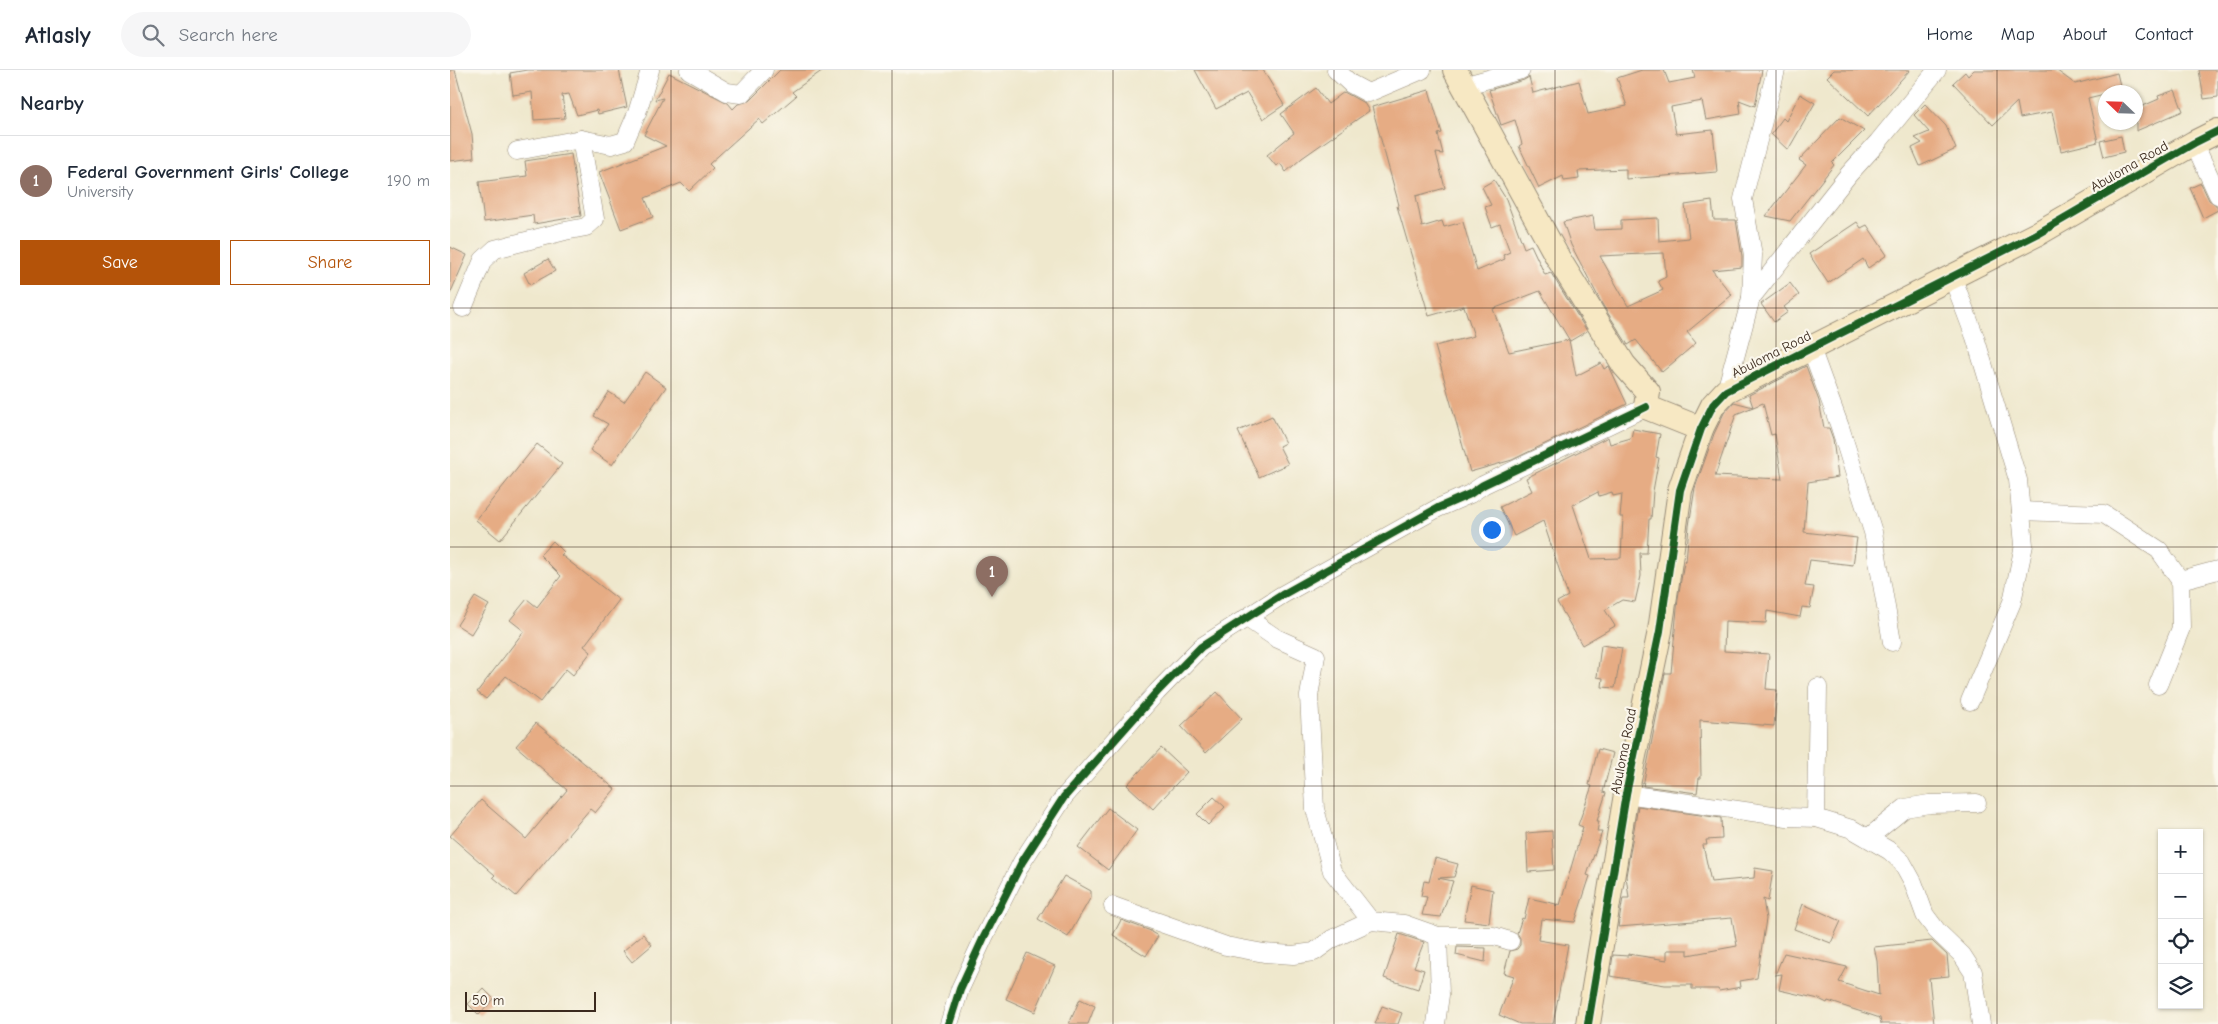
<!DOCTYPE html>
<html lang="en">
<head>
<meta charset="utf-8">
<style>
	body { margin:0; font-family:"Comic Neue",sans-serif; background:#f6f6f7; color:#1f2937 }
	.controls { position:absolute; right:15px; bottom:15px; display:grid; overflow:hidden; border-radius:0px; box-shadow:0 1px 4px #0004 }
	.controls button { width:45px; height:45px; display:grid; place-items:center; padding:0; border:0; border-bottom:1px solid #e0e1e3; background:#fff; color:#1f2937; font:25px sans-serif }
	.compass { position:absolute; left:1648px; top:15px; width:45px; height:45px; border-radius:50%; background:#fff; box-shadow:0 1px 4px #0004; rotate:293deg }
	.scale { position:absolute; left:15px; bottom:12px; width:131px; box-sizing:border-box; padding-left:5px; border:2px solid #3b2a1e; border-top:0; font-size:14px; line-height:18px; white-space:nowrap; color:#3b2a1e; -webkit-text-stroke:4px #fbf7ec; paint-order:stroke }
	.you { position:absolute; left:1041px; top:459px; width:18px; height:18px; margin:-12px; border:4px solid #fff; border-radius:50%; background:#1a73e8; box-shadow:0 0 0 8px #1a73e833 }
	.badge { display:grid; place-items:center; width:32px; height:32px; border-radius:50%; background:#b45309; color:#fff; font-size:16px; font-weight:700 }
	.pin { position:absolute; translate:-50% -41px; filter:drop-shadow(0 1px 2px #0008) }
	.pin::after { content:''; position:absolute; top:26px; width:18px; height:15px; background:inherit; clip-path:polygon(0 0,100% 0,50% 100%) }
	.list { margin:0; padding:0; list-style:none }
	h2 { display:flex; justify-content:space-between; align-items:center; height:65px; margin:0; padding:0 20px; font-size:21px }
	h2 small { font-size:16px; font-weight:400; color:#747a83 }
	.list li { display:grid; grid-template-columns:32px 1fr auto; gap:15px; align-items:center; box-sizing:border-box; height:90px; padding:0 20px; border-top:1px solid #e0e1e3 }
	.list b { display:block; font-size:19px; white-space:nowrap }
	.list p { margin:0; font-size:16px; white-space:nowrap; color:#747a83 }
	.list em { font-size:16px; font-style:normal; color:#747a83 }
	.actions { display:flex; gap:10px; padding:15px 20px }
	.actions a { flex:1; padding:11px 0; border:1px solid #b45309; border-radius:0px; text-align:center; font-size:18px; color:#b45309 }
	.actions .main { background:#b45309; color:#fff }
	.icon { flex:none; width:28px; height:28px; fill:none; stroke:currentColor; stroke-width:2; stroke-linecap:round; stroke-linejoin:round }
	.map { position:relative; flex:none; width:1768px; height:954px; overflow:hidden }
	header { display:flex; align-items:center; gap:30px; box-sizing:border-box; height:70px; padding:0 25px; background:#fff; border-bottom:1px solid #e0e1e3 }
	header strong { font-size:24px }
	nav { display:flex; gap:28px; margin-inline-start:auto; font-size:18px }
	.search { width:350px; height:45px; background:#f6f6f7; display:flex; align-items:center; gap:12px; box-sizing:border-box; padding:0 18px; border-radius:28px; color:#747a83; font-size:19px }
	main { display:flex }
	aside { flex:1; background:#fff }
	.map>svg:first-child { display:block }
</style>
</head>
<body>
<header>
<strong>Atlasly</strong>
<div class="search"><svg class="icon" aria-label="search" viewBox="0 0 24 24"><circle cx="10" cy="10" r="6"/><path d="M15 15l6 6"/></svg>Search here</div>
<nav><a>Home</a><a>Map</a><a>About</a><a>Contact</a></nav>
</header>
<main>
<aside>
<h2>Nearby<small></small></h2>
<ul class="list">
<li><span class="badge" style="background:#8d6e63">1</span><div><b>Federal Government Girls' College</b><p>University</p></div><em>190 m</em></li>
</ul>
<div class="actions"><a class="main">Save</a><a>Share</a></div>
</aside>
<div class="map">
<svg width="1768" height="954" viewBox="0 0 1768 954">
	<rect width="100%" height="100%" fill="#fbf7ec"/>
	<filter id="ink" filterUnits="userSpaceOnUse"><feTurbulence type="fractalNoise" baseFrequency=".02" numOctaves="2"/><feDisplacementMap in="SourceGraphic" scale="10" xChannelSelector="R" yChannelSelector="G"/><feConvolveMatrix kernelMatrix="1 2 1 2 8 2 1 2 1" color-interpolation-filters="sRGB"/></filter>
	<filter id="wash" filterUnits="userSpaceOnUse"><feTurbulence type="fractalNoise" baseFrequency=".0096" numOctaves="4" result="noise"/><feDisplacementMap in="SourceGraphic" scale="20" xChannelSelector="R" yChannelSelector="G"/><feGaussianBlur stdDeviation="1.12" result="paint"/><feColorMatrix in="noise" values="0 0 0 0 0 0 0 0 0 0 0 0 0 0 0 0 0 1.4 0 .05"/><feComposite in="paint" operator="in"/></filter>
	<g filter="url(#wash)">
		<rect width="100%" height="100%" fill="#efe8cd"/>
		<g id="blocks">
			<g fill="#e6ac84" fill-rule="evenodd">
				<polygon points="0,0 5,0 22,64 24,88 0,91"/>
				<polygon points="77,0 169,0 177,37 148,44 147,40 127,45 119,24 112,25 115,48 84,50 82,22 63,25 60,3"/>
				<polygon points="330,0 373,0 342,22 346,26 313,54 309,49 259,94 263,98 239,121 231,113 195,128 203,147 171,159 149,102 216,76 194,65 213,28 205,30 219,3 278,33 283,39 288,34 299,31"/>
				<polygon points="745,0 813,0 834,35 813,49 797,23 766,39"/>
				<polygon points="1192,0 1214,0 1219,13 1245,8 1243,0 1312,0 1305,36 1289,30 1291,44 1256,50 1252,31 1221,37 1226,64 1263,60 1267,102 1176,109 1176,99 1128,101 1129,109 1114,111 1113,106 1089,118 1069,76 1072,74 1065,50 1051,55 1039,20 1074,10 1079,7 1083,23 1129,11 1138,44 1177,36 1167,8"/>
				<polygon points="1384,0 1460,0 1418,46 1377,7"/>
				<polygon points="1524,0 1606,0 1625,14 1667,3 1671,20 1638,28 1648,72 1611,81 1602,42 1570,48 1567,32 1543,55 1503,13 1515,2 1518,6"/>
				<polygon points="1749,0 1768,0 1768,27 1754,29"/>
				<polygon points="866,18 878,34 894,22 914,33 919,41 852,88 836,102 830,93 826,96 817,85 844,63 831,44"/>
				<polygon points="979,20 992,63 988,64 993,84 986,83 995,118 966,126 972,157 992,151 994,157 1013,152 1027,201 1055,189 1053,185 1060,182 1050,154 1042,157 1035,137 1041,135 1032,117 1044,110 1056,129 1074,178 1081,175 1095,205 1101,203 1137,261 1120,271 1090,221 1043,239 1059,282 1119,270 1126,306 1151,293 1154,299 1159,296 1177,334 1062,390 1020,402 985,276 1024,266 1014,236 979,246 947,136 949,135 922,37"/>
				<polygon points="1725,20 1733,41 1686,61 1686,39 1709,29 1708,26"/>
				<polygon points="1350,24 1365,33 1338,80 1321,64 1333,48 1336,51"/>
				<polygon points="1475,34 1496,56 1506,79 1470,96 1462,78 1472,73 1465,68 1479,62 1464,45"/>
				<polygon points="1390,47 1414,61 1382,93 1384,95 1340,151 1316,146 1356,95 1349,90"/>
				<polygon points="1671,66 1674,82 1654,87 1650,71"/>
				<polygon points="121,84 131,146 84,154 83,145 34,152 29,112 77,106 75,91"/>
				<polygon points="1751,113 1759,130 1766,135 1768,140 1753,148 1740,118"/>
				<path d="M1262 131 1264 150H1286L1292 186V197L1262 200 1282 225 1237 262 1246 273 1212 302 1186 270 1178 275 1152 234 1121 175 1113 152 1143 146 1145 160 1171 159V150L1208 148 1209 171 1239 168 1235 135ZM1214 183 1216 207 1208 211 1213 220 1178 236 1150 186Z"/>
				<polygon points="1407,152 1411,158 1417,155 1437,185 1418,198 1413,189 1378,213 1359,184"/>
				<polygon points="0,177 17,185 0,224"/>
				<polygon points="98,189 105,201 80,215 74,203"/>
				<polygon points="1340,213 1349,225 1334,237 1338,242 1324,252 1311,234"/>
				<path d="M1356 296 1369 331 1374 358H1379L1383 369 1388 407 1358 412 1354 462 1407 468 1403 495 1360 490 1355 516 1364 517 1360 538 1352 537 1350 547 1317 541 1316 553 1275 551 1274 581 1319 584 1316 619 1327 620 1324 656 1250 650 1251 708H1249L1247 723 1193 716 1215 603H1221L1228 528 1233 498 1235 490 1236 491 1239 456 1245 418 1264 364 1274 343 1284 332 1303 337 1299 325ZM1313 333 1321 365 1325 364 1332 409 1265 406 1286 344Z"/>
				<polygon points="195,302 216,317 162,395 140,380 158,354 144,346 159,322 174,332"/>
				<polygon points="822,346 835,373 829,376 838,394 809,407 788,361"/>
				<path d="M1183 359 1210 364 1206 387 1209 388 1203 421 1201 449H1199L1197 483H1190L1191 506 1185 532 1172 530 1155 540 1165 556 1132 575 1107 532 1118 526 1093 451 1064 466 1050 437 1082 421 1076 408 1158 367 1160 374 1181 368ZM1148 422 1149 426 1162 422 1163 426 1172 424 1170 447H1173L1171 488 1141 489 1123 435Z"/>
				<polygon points="87,374 112,394 50,470 26,450"/>
				<polygon points="103,471 114,482 111,485 169,530 134,576 141,582 123,605 116,599 90,632 56,606 36,629 27,622 74,561 60,550 77,529 87,537 111,506 90,485"/>
				<polygon points="25,527 39,535 21,564 7,555"/>
				<polygon points="1151,575 1172,578 1165,618 1152,617 1153,608 1147,607"/>
				<polygon points="767,622 792,649 756,683 731,656"/>
				<polygon points="86,653 165,719 145,743 140,739 66,826 43,807 45,805 0,766 31,730 76,769 117,720 66,676"/>
				<polygon points="711,678 737,702 703,739 677,715"/>
				<polygon points="1148,679 1163,683 1153,722 1156,723 1147,751 1149,751 1147,762 1152,762 1137,805 1140,806 1125,852 1091,849 1088,870 1118,875 1103,954 1070,954 1049,945 1064,906 1054,903 1060,881 1067,879 1070,875 1070,868 1067,863 1072,848 1074,849 1079,828 1106,834 1106,836 1107,834 1110,835 1133,757 1128,755 1142,716 1139,715"/>
				<polygon points="764,727 775,737 758,755 747,744"/>
				<polygon points="1188,736 1271,748 1272,769 1256,770 1257,775 1253,775 1261,812 1304,808 1305,798 1323,801 1318,831 1313,829 1316,849 1307,908 1290,911 1291,917 1269,921 1268,919 1242,919 1242,915 1215,915 1160,906 1163,885 1178,886 1178,884 1217,890 1217,880 1238,880 1238,885 1287,876 1282,848 1168,857 1173,828 1179,828 1176,806"/>
				<polygon points="658,738 687,760 658,800 628,777"/>
				<polygon points="1102,761 1104,800 1078,802 1076,763"/>
				<polygon points="985,788 1008,794 1004,807 988,808 1003,811 991,847 972,845 977,827 971,826 974,811 979,812"/>
				<polygon points="614,806 641,821 641,827 618,867 588,849"/>
				<polygon points="1021,815 1043,820 1039,853 1014,850"/>
				<polygon points="1353,834 1391,851 1381,873 1344,859"/>
				<polygon points="671,850 701,861 701,862 708,866 696,886 663,865"/>
				<polygon points="193,864 202,875 182,892 173,881"/>
				<polygon points="949,864 974,872 964,897 974,900 968,919 934,908"/>
				<polygon points="1482,871 1497,885 1499,906 1479,908 1484,954 1431,954 1430,948 1378,931 1377,933 1369,929 1329,920 1332,904 1325,905 1334,883 1397,897 1389,912 1429,925 1427,891 1424,877"/>
				<polygon points="1007,877 1036,878 1035,892 1006,885"/>
				<polygon points="577,883 605,896 585,942 556,929"/>
				<polygon points="33,918 44,929 29,945 18,934"/>
				<polygon points="630,929 645,936 638,954 619,954"/>
				<polygon points="932,936 952,943 948,954 925,954"/>
			</g>
		</g>
	</g>
	<g filter="url(#ink)">
		<use href="#blocks" fill-opacity="0" stroke="#958976" stroke-width="1"/>
		<g fill="none" stroke-linecap="round" stroke-linejoin="round">
			<g stroke="#958976" stroke-width="19">
				<g id="street">
					<polyline points="239,0 277,22 291,24 314,0"/>
					<polyline points="886,0 901,14 918,23 972,0"/>
					<polyline points="1013,16 1071,0"/>
					<polyline points="1744,73 1768,125"/>
					<polyline points="67,81 131,69 161,75 175,71 187,43 200,0"/>
					<polyline points="1502,206 1525,267 1568,410 1574,475 1562,532 1520,631"/>
					<polyline points="1301,228 1303,185 1293,129 1326,0"/>
					<polyline points="13,238 33,190 45,179 115,161 136,157 145,149 131,69"/>
					<polyline points="1361,278 1390,357 1423,462 1442,572"/>
					<polyline points="1276,321 1301,228 1399,104 1428,72 1487,0"/>
					<polyline points="1571,441 1654,444 1709,480 1730,510 1731,558 1708,615"/>
					<polyline points="1730,510 1768,500"/>
					<polyline points="797,548 826,568 866,586 859,626 865,739 882,801 921,851 954,854 988,866 1044,866 1060,871"/>
					<polyline points="1176,724 1337,747 1366,748 1402,759 1440,781 1452,792 1463,812 1475,845 1487,861 1512,885 1523,902 1531,954"/>
					<polyline points="1366,748 1368,617"/>
					<polyline points="1418,768 1455,738 1479,734 1527,733"/>
					<polyline points="663,836 776,876 814,883 843,885 864,882 882,869 921,851"/>
					<polyline points="499,954 510,919 534,867 572,792 614,727 707,622 751,577 832,525 988,438 1020,424 1033,415 1196,337"/>
					<polyline points="986,954 990,925 988,866"/>
				</g>
			</g>
			<g stroke="#958976" stroke-width="26">
				<g id="secondary">
					<polyline points="1005,0 1108,188 1174,295 1198,322 1196,337 1251,359"/>
					<polyline points="1138,954 1176,724 1210,561 1230,420 1251,359 1263,335 1276,321 1587,164 1744,73 1768,61"/>
				</g>
			</g>
			<use href="#street" stroke="#fff" stroke-width="18"/>
			<use href="#secondary" stroke="#f7e8c3" stroke-width="24"/>
			<g stroke="#fbf7ec" stroke-width="11">
				<g id="cycleway">
					<polyline points="499,954 510,919 534,867 572,792 614,727 707,622 751,577 832,525 988,438 1020,424 1033,415 1196,337"/>
					<polyline points="1138,954 1176,724 1210,561 1230,420 1251,359 1263,335 1276,321 1587,164 1744,73 1768,61"/>
				</g>
			</g>
			<use href="#cycleway" stroke="#1b5e20" stroke-width="8"/>
		</g>
	</g>
	<path fill="none" stroke="#3b2a1e" stroke-width="1" stroke-opacity="0.55" d="M221 0V954M442 0V954M663 0V954M884 0V954M1105 0V954M1326 0V954M1547 0V954M0 238H1768M0 477H1768M0 716H1768"/>
	<g text-anchor="middle" stroke-width="4.5" stroke-linejoin="round" paint-order="stroke">
		<g font-size="14" fill="#3b2a1e" stroke="#fbf7ec">
			<text transform="translate(1679 96) rotate(-30)" y="5">Abuloma Road</text>
			<text transform="translate(1321 284) rotate(-27)" y="5">Abuloma Road</text>
			<text transform="translate(1173 681) rotate(-79)" y="5">Abuloma Road</text>
		</g>
	</g>
</svg>
<div class="controls">
<button>+</button>
<button>−</button>
<button><svg class="icon" aria-label="locate" viewBox="0 0 24 24"><circle cx="12" cy="12" r="6"/><path d="M12 2v4M12 18v4M2 12h4M18 12h4"/></svg></button>
<button><svg class="icon" aria-label="layers" viewBox="0 0 24 24"><path d="M12 4l9 5-9 5-9-5zM3 14l9 5 9-5"/></svg></button>
</div>
<svg class="compass" viewBox="-18 -18 36 36"><path d="M0-13l5 13h-10z" fill="#e53935"/><path d="M0 13l5-13h-10z" fill="#747a83"/></svg>
<div class="scale">50 m</div>
<div class="you"></div>
<div class="pin badge" style="left:542px;top:527px;background:#8d6e63">1</div>
</div>
</main>
</body>
</html>
